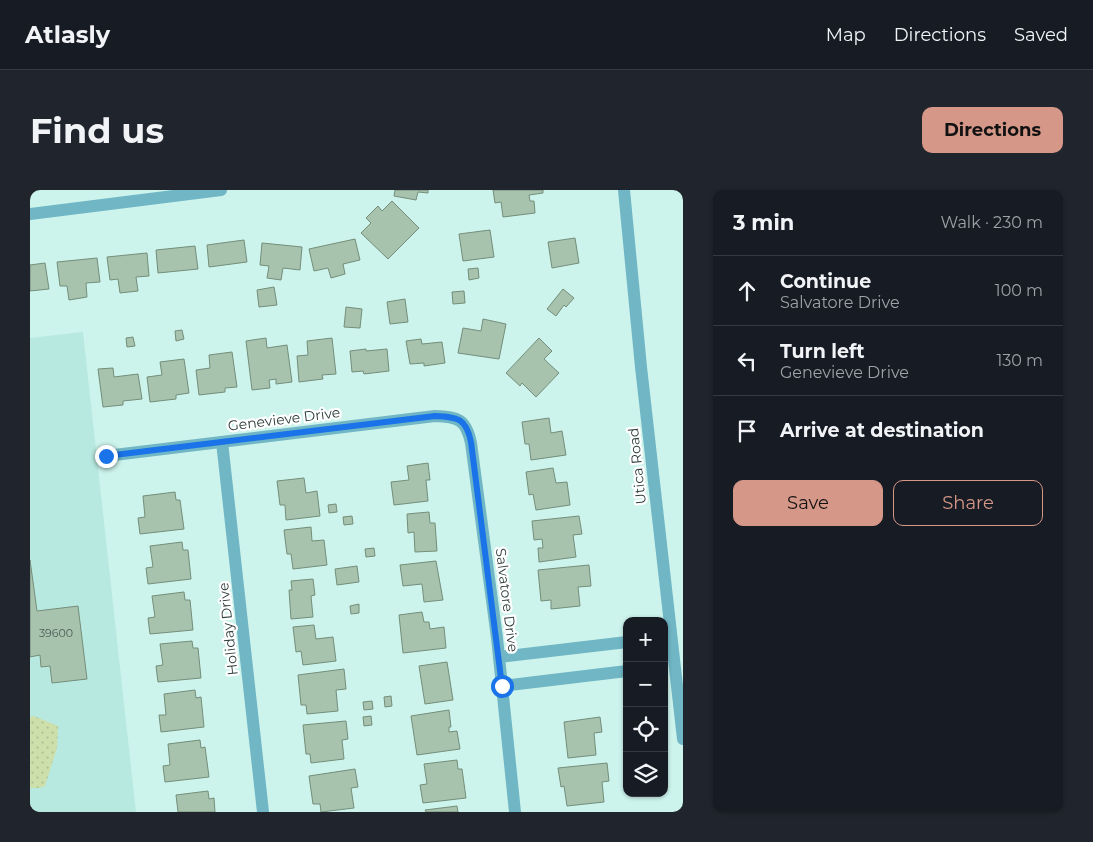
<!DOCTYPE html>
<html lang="en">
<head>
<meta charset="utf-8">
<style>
	body { margin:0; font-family:Montserrat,sans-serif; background:#20242c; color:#f1f3f6 }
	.controls { position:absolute; right:15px; bottom:15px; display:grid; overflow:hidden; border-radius:10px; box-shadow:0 1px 4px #0004 }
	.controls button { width:45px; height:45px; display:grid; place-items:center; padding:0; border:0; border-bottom:1px solid #363941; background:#171b24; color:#f1f3f6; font:25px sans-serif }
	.stop { position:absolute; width:15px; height:15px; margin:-11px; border:4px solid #1a73e8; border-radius:50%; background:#fff }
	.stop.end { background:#1a73e8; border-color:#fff; box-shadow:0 1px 5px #0008 }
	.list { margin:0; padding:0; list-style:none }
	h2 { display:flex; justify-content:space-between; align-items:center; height:65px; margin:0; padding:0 20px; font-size:21px }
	h2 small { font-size:16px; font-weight:400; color:#9ea1a6 }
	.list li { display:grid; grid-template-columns:32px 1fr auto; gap:15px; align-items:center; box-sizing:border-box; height:70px; padding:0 20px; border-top:1px solid #363941 }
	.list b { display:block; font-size:19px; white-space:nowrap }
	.list p { margin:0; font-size:16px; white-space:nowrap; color:#9ea1a6 }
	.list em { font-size:16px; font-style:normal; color:#9ea1a6 }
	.actions { display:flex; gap:10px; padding:15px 20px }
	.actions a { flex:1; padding:11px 0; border:1px solid #d59788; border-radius:10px; text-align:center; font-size:18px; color:#d59788 }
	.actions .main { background:#d59788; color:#111 }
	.icon { flex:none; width:28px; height:28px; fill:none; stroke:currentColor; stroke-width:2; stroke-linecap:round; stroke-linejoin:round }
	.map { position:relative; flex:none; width:653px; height:622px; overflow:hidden; border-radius:10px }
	header { display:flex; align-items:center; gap:30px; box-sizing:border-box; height:70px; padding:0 25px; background:#171b24; border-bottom:1px solid #363941 }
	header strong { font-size:24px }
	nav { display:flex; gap:28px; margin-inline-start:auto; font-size:18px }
	.intro { display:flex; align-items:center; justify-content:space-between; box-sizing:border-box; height:120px; padding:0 30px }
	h1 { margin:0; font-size:35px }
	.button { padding:12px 22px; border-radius:10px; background:#d59788; color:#111; font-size:18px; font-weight:700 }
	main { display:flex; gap:30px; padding:0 30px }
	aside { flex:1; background:#171b24; border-radius:10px; box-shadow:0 1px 4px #0004 }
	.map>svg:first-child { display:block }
</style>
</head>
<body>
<header>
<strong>Atlasly</strong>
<nav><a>Map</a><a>Directions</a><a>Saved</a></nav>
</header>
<div class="intro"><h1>Find us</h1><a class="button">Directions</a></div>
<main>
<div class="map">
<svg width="653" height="622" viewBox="0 0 653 622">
	<defs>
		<pattern id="park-dots" width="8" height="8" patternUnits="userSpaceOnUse" patternTransform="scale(1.25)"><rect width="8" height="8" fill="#cddfab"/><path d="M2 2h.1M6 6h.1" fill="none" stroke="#b0c094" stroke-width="1.8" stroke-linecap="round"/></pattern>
	</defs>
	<rect width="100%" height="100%" fill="#ccf3ec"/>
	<polygon fill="#b8e9e0" points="53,142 106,622 0,622 0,148"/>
	<polygon fill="url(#park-dots)" points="4,526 28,536 27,558 15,596 9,598 0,598 0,527"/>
	<g fill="#a7c2ad" stroke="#748e7a">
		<polygon points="365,0 398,0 398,3 388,2 386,10 364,6"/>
		<polygon points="463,0 513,0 513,3 499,5 500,11 504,11 505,23 473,27 471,12 465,13"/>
		<polygon points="362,11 389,38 358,69 331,43 341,33 336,28 348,16 352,21"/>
		<polygon points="460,40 464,67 433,71 429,44"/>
		<polygon points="545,48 549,73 522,78 518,52"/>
		<polygon points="325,49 330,70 313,74 315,84 301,88 298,78 284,81 279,59"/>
		<polygon points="214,50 217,72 179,77 177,55"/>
		<polygon points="232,53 272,57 270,80 253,78 251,90 237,88 239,76 230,75"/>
		<polygon points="165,56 168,79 128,83 126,60"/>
		<polygon points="117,63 119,86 106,87 108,101 90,103 88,89 80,90 77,67"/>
		<polygon points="67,68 70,92 56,93 57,107 39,110 37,96 30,96 27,72"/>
		<polygon points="15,73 19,99 0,101 0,75"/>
		<polygon points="448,78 449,88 439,90 438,79"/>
		<polygon points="244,97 247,115 229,117 227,100"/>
		<polygon points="533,99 544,108 536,117 534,115 526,126 517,119"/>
		<polygon points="434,101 435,113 423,114 422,102"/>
		<polygon points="375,109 378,132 360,134 357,112"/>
		<polygon points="316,117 332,119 330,138 314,137"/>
		<polygon points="453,129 476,134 469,169 428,163 433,138 451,141"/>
		<polygon points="152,140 154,149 146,151 145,141"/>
		<polygon points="103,147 105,156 97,157 96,148"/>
		<polygon points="236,148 237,158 257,155 262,192 246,194 246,189 239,190 240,198 222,200 216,151"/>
		<polygon points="302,148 306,184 292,185 293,189 269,192 267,166 278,165 277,151"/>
		<polygon points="509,148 522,161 514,169 529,183 506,207 492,193 490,196 476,183"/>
		<polygon points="391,149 392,154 412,152 415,173 394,176 394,173 380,174 376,151"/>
		<polygon points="336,159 336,161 357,159 359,181 334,184 333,181 322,182 320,161"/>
		<polygon points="202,162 207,197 195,198 195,202 169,205 166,180 180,178 179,165"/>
		<polygon points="154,169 159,203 146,205 146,209 120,212 117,187 132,185 130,172"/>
		<polygon points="83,178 84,187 108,184 112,209 93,211 93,215 73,217 68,179"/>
		<polygon points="519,228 521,243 532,241 536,265 501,270 499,254 495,254 492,232"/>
		<polygon points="398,273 400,290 396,290 398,311 364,315 361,292 379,290 377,276"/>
		<polygon points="523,278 526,293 537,292 540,315 506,320 503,304 499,305 496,282"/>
		<polygon points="274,288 276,303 287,301 290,326 256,330 255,315 250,315 247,291"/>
		<polygon points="145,302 146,310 150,310 154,339 110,344 108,328 115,327 113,306"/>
		<polygon points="306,314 307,322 299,323 298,315"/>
		<polygon points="399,322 400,333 405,333 407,361 385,362 384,342 378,343 377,324"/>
		<polygon points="322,326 323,334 314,335 313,327"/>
		<polygon points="549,326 552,344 543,345 546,367 509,372 508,358 513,358 512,349 504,350 502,331"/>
		<polygon points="281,337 282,351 294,350 297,375 263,379 261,364 257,364 254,340"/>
		<polygon points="152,352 153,360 158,360 161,389 118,394 116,378 123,377 120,356"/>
		<polygon points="344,358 345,366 336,367 335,359"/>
		<polygon points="0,370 7,421 48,416 57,489 22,493 20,476 11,477 10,465 0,467"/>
		<polygon points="406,371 413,410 394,412 392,394 373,396 370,375"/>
		<polygon points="559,375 561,396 548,397 550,416 521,419 521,410 511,411 508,380"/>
		<polygon points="327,376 329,392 307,395 305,379"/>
		<polygon points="283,389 285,405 281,406 283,427 261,429 259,400 262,400 261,391"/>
		<polygon points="154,402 155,410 160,410 163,440 120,444 118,428 125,427 122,406"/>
		<polygon points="329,414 329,423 321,424 320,416"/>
		<polygon points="392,422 394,432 399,432 400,439 414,437 416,458 373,463 369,425"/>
		<polygon points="284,435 286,449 303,447 306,471 273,475 271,461 266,462 263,437"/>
		<polygon points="162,451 163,458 168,458 171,488 128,492 126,476 133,475 130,454"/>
		<polygon points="417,472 423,510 395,514 389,476"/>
		<polygon points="314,479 316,499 306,500 308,521 277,524 276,515 271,515 268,485"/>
		<polygon points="165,500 166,508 171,507 174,537 131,542 129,525 136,525 134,504"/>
		<polygon points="361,506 362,516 355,517 354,507"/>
		<polygon points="342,511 343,519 334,520 333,512"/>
		<polygon points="419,520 421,537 419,537 419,542 427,541 430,559 387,565 381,526"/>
		<polygon points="341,526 342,535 334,536 333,527"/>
		<polygon points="570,527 572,542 564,543 566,565 538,568 534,532"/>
		<polygon points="316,531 318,549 312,550 314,569 281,573 280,564 276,564 273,535"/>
		<polygon points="170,550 171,558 175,557 179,587 135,592 133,576 140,575 138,554"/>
		<polygon points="427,570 428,579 432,579 436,608 393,613 390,595 397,594 394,574"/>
		<polygon points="577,573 579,591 572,592 574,612 537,616 534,596 531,597 528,578"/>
		<polygon points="325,579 328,597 321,598 324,618 291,622 290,614 283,614 279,586"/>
		<polygon points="178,601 179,609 184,608 185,622 148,622 146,605"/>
		<polygon points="427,616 428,622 396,622 395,620"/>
	</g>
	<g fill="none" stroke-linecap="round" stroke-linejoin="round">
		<g stroke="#70b6c5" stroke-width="12">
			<polyline points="0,24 191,0"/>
			<polyline points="192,252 233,622"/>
			<path d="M76 266 405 226C428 227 436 229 441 253L467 448 485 622"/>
			<polyline points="469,467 597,452"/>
			<polyline points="472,496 597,481"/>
		</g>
		<polyline stroke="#70b6c5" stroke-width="12" points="594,0 611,177 653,549"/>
	</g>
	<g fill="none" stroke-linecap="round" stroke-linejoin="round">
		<path stroke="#1a73e8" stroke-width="6" d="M76 266 405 226C428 227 436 228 441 252L472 496"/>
	</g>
	<g text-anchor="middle" stroke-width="4.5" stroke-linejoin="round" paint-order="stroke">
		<g font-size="11" fill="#4c5f58">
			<text x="26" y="447">39600</text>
		</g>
		<g font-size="14" fill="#2e3e3b" stroke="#fff">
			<text transform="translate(254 229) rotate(-7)" y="5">Genevieve Drive</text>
			<text transform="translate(607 276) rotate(-96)" y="5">Utica Road</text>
			<text transform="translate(477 410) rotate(83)" y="5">Salvatore Drive</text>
			<text transform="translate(198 439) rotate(-96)" y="5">Holiday Drive</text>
		</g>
	</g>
</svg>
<div class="controls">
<button>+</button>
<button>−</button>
<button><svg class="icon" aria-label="locate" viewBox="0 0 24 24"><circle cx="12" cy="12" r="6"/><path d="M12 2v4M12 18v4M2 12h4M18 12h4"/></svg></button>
<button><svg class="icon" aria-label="layers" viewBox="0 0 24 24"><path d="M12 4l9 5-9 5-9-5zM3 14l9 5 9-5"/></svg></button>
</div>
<div class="stop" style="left:472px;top:496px"></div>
<div class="stop end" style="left:76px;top:266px"></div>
</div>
<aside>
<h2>3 min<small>Walk · 230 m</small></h2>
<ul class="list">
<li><svg class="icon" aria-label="ahead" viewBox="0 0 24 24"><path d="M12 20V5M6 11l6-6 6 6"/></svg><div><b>Continue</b><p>Salvatore Drive</p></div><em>100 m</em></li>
<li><svg class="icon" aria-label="left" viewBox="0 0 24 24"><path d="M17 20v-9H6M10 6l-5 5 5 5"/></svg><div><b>Turn left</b><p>Genevieve Drive</p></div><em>130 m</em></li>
<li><svg class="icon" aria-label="arrive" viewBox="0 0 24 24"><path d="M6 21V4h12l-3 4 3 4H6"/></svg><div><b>Arrive at destination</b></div></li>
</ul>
<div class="actions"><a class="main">Save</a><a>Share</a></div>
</aside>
</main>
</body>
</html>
